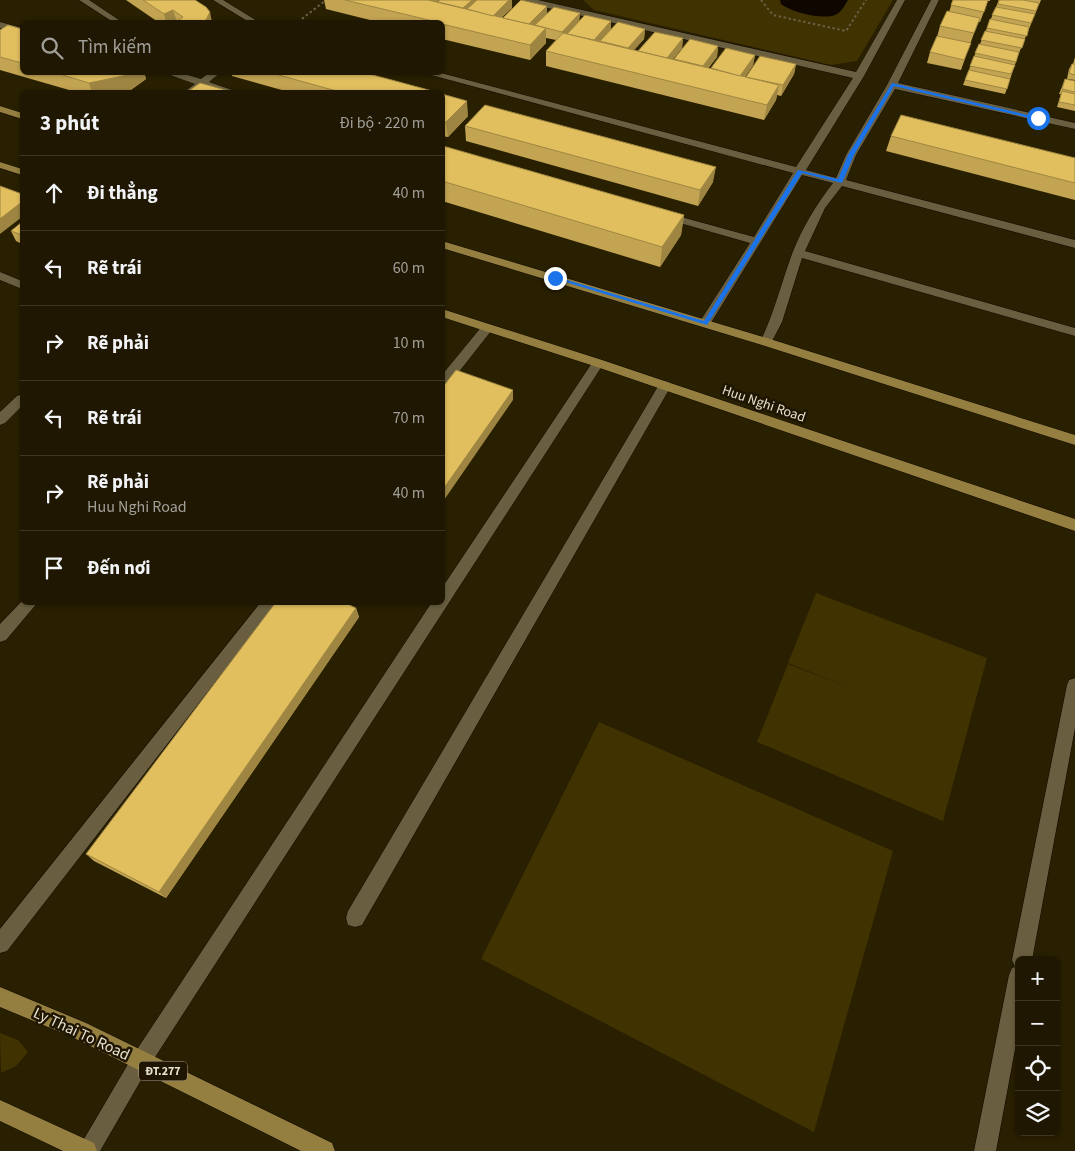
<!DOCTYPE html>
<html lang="vi">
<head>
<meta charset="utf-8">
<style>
	body { margin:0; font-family:"Source Sans 3",sans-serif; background:#27200b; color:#f1f3f6 }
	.controls { position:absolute; right:15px; bottom:15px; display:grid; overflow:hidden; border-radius:8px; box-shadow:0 1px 4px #0004 }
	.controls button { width:45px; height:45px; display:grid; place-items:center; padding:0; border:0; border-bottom:1px solid #3c3623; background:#1f1701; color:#f1f3f6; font:25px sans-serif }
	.stop { position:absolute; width:15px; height:15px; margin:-11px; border:4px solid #1a73e8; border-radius:50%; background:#fff }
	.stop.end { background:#1a73e8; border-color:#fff; box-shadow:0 1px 5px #0008 }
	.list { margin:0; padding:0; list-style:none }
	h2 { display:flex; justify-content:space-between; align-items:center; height:65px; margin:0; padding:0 20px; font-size:21px }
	h2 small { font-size:16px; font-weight:400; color:#a19f99 }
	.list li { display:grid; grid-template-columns:32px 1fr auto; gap:15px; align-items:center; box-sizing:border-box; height:75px; padding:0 20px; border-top:1px solid #3c3623 }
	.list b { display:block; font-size:19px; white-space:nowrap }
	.list p { margin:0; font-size:16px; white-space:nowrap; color:#a19f99 }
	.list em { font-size:16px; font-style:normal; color:#a19f99 }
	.icon { flex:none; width:28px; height:28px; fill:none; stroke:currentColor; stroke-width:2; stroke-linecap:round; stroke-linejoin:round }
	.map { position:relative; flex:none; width:1075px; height:1151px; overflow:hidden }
	.search { position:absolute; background:#1f1701; box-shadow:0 1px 4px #0004; left:20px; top:20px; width:425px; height:55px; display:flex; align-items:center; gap:12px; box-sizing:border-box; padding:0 18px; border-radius:8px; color:#a19f99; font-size:19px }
	.panel { position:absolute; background:#1f1701; box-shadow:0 1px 4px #0004; left:20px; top:90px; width:425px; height:515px; border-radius:8px }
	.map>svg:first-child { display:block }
</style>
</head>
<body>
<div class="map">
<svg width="1075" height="1151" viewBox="0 0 1075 1151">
	<rect width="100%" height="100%" fill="#291f01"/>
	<g fill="#413202">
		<polygon points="583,0 893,0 857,61 831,65 594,10"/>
		<polygon points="816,593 987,658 943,821 757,742 788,664 853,689 788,663"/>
		<polygon points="599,722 893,851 814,1132 481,959"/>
		<polygon points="0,1033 18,1040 28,1052 16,1066 1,1073"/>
	</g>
	<path fill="#0f0600" d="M780 0H848C845 5 841 13 835 15 822 20 791 12 781 4Z"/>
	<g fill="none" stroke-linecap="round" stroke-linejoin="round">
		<g stroke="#100900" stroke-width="1">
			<g id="minor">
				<polygon points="79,0 89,0 122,22 113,22"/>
				<polygon points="213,0 223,0 259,22 249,22"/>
				<path d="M522 0H538L856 72 897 0H905L864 76 806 170 836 178 846 155 887 85 931 0H939L898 83 1075 123V129L895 89 856 155 846 180 1075 240V248L842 186 825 208 805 251 1075 328V336L802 258 782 322 770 345H762L760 342C774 314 781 284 792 254 802 228 816 205 833 183L802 175 709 326H701L699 323 750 243 659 217 657 215 663 212 754 237 793 173 420 72H437L796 167 853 78 526 3Z"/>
				<polygon points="0,22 22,28 22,34 0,28"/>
				<polygon points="162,72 178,72 201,79 210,72 221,72 209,82 238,92 224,92 203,86 195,92 184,92 195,84"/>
				<polygon points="0,272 22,281 22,289 0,280"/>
				<polygon points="487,324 493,328 491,331 447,387 442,388 442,375 483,325"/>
				<polygon points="598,359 604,363 602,366 148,1068 100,1151 77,1151 134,1054 432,602 442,602 442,588 594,360"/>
				<polygon points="665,381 670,383 671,386 362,925 355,927 348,925 346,918 348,911 660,383"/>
				<polygon points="22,394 22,406 5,423 0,425 0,412 17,396"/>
				<polygon points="22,601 22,602 38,602 6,640 0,642 0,624"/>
				<polygon points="261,602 277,602 7,951 0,953 0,929"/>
				<polygon points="1075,678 1075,728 1032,960 1019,960 1019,1028 996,1151 974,1151 1009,975 1012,968 1015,967 1012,960 1067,685 1069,680"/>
			</g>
		</g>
		<g stroke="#100900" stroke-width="1">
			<g id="major">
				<polygon points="0,106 22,113 22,119 0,112"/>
				<polygon points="0,162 22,169 22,175 0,168"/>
				<polygon points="442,241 770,339 1075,435 1075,445 762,345 442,248"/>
				<polygon points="442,309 602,360 1075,519 1075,531 594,366 442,317"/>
				<polygon points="0,987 86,1023 332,1143 335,1151 301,1151 72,1037 0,1007"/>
				<polygon points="0,1100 94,1143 97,1151 63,1151 0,1121"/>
			</g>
		</g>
		<g stroke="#685f45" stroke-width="2" stroke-dasharray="2.5 2.5" stroke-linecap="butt">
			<polyline points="761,0 773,15 846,31 866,0"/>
			<polyline points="298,22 326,0"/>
		</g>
		<use href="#minor" fill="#695e3f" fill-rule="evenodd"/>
		<use href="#major" fill="#957f40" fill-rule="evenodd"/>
	</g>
	<g fill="#c2a452">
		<polygon points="126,0 195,0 212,22 158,22"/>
		<polygon points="324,0 512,0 512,8 501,18 547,6 547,13 580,13 579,20 611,30 645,29 644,39 634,50 638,51 683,38 682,48 672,60 674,60 718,46 717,57 708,68 711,69 755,55 753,65 745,77 746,77 796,64 794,74 781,96 777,95 776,100 764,120 546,66 546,51 556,40 546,38 546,43 530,60 442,39 442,22 378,22 326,9"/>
		<polygon points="953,0 990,0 990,1 988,1 980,22 978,22 961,70 927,63 930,52 937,37 940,26 949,12"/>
		<polygon points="999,0 1041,0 1019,53 1005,94 963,85 979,44 980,44"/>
		<polygon points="0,29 1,30 22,29 22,72 144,72 146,79 128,92 76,92 0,70"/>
		<polygon points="1075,57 1075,80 1067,79 1069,69 1072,64 1073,64"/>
		<polygon points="231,72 362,72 436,92 289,92 232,76"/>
		<polygon points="1065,79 1075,81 1075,111 1057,107 1061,94 1059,94"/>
		<polygon points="442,94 468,116 448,137 442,136"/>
		<polygon points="465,126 713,182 698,206 466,141"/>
		<polygon points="891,136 1075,158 1075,200 886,151"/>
		<polygon points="442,146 684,215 681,235 660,267 442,201"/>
		<polygon points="22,222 22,244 16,241 11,231"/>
		<polygon points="356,608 359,617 166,898 94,861 86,854"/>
	</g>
	<g fill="#9e8642">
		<polygon points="431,0 444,0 431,11"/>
		<polygon points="472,0 483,0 472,11 463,8"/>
		<polygon points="509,0 512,0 512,8 493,26 493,16"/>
		<polygon points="547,6 547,16 535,28 529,24"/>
		<polygon points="173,10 177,22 166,22 164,14"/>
		<polygon points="210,12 212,22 201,22"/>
		<polygon points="580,13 579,23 562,42 562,32"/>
		<polygon points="611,21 611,32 600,41 600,43 593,51 594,40"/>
		<polygon points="546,28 546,43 530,60 530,45"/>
		<polygon points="645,29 644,39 627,58 628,48"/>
		<polygon points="683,38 682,48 666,68 667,58"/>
		<polygon points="718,46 717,57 702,77 703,66"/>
		<polygon points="755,55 753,65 739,86 740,76"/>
		<polygon points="796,64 794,74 781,96 783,85"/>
		<polygon points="128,72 144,72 146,79 128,92 92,92 89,83"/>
		<polygon points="779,85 776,100 764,120 767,105"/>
		<polygon points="467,101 468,116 448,137 446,122"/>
		<polygon points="716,167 713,182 698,206 700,190"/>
		<polygon points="22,202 22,217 0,234 0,219"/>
		<polygon points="684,215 681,235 660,267 662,247"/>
		<polygon points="513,390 513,400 442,503 442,491"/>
		<polygon points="356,608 359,617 166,898 159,892"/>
	</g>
	<g fill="#e1bf5f" stroke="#9e8642">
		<polygon points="143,0 195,0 206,7 210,12 206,20 201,22 176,22 183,17 173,10 164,14"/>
		<polygon points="345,0 428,0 546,28 530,45 442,24 442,22 437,22"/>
		<polygon points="440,0 472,0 463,8 438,2"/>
		<polygon points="477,0 509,0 493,16 467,9"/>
		<polygon points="521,0 547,6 529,24 503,18"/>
		<polygon points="953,0 988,0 984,12 951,5"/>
		<polygon points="999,0 1023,0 1039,3 1036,11 998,4"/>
		<polygon points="554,7 580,13 562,32 535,25"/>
		<polygon points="996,7 1035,14 1031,23 992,15"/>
		<polygon points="947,11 980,18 974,33 940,26"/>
		<polygon points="585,15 611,21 594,40 567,34"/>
		<polygon points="990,19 1029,27 1027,36 987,28"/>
		<polygon points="618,22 645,29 628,48 600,41"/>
		<polygon points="8,25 22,29 22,63 0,57 0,30"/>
		<polygon points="985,31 1025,39 1022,48 981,40"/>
		<polygon points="655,32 683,38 667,58 638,51"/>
		<polygon points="563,33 779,85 767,105 546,51"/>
		<polygon points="937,36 971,43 964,60 930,52"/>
		<polygon points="690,39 718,46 703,66 674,59"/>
		<polygon points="979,44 1019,52 1016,62 975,53"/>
		<polygon points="726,48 755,55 740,76 711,68"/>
		<polygon points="760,56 796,64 783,85 746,77"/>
		<polygon points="974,56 1015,65 1011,74 970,66"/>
		<polygon points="1072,64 1075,64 1075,75 1069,73"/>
		<polygon points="969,70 1010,79 1007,89 965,80"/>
		<polygon points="53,72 128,72 123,76 89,83"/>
		<polygon points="268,72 362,72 436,92 340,92"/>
		<polygon points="1065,79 1075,81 1075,92 1062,89"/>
		<polygon points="200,83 233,92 187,92"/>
		<polygon points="1062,91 1075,94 1075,105 1059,102"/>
		<polygon points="442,94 467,101 446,122 442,121"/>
		<polygon points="485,105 716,167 700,190 465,126"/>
		<polygon points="901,115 1075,158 1075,183 891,136"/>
		<polygon points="442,146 443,146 684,215 662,247 442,181"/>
		<polygon points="0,186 22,194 22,202 0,219"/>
		<polygon points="22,222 22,235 11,231"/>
		<polygon points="456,370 513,390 442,491 442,388"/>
		<polygon points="276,602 343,602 356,608 159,892 86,854"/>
	</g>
	<polygon fill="#1a73e8" points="892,83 1041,118 1038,120 894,86 854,155 842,183 802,173 707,325 552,278 557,277 704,321 798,170 838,179 848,155"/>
	<g text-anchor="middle" stroke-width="5" stroke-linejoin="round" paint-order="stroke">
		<rect fill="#1f1500" stroke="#aaa391" stroke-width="1" x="139" y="1061.5" width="48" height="19" rx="4"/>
		<g font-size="12" font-weight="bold" fill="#e6e0cf">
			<text x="163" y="1075">ĐT.277</text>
		</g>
		<g font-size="14" fill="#e6e0cf" stroke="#1f1500">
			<text transform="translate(764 403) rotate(19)" y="5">Huu Nghi Road</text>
		</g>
		<g font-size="16" fill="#e6e0cf" stroke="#1f1500">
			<text transform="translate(82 1033) rotate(25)" y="6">Ly Thai To Road</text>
		</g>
	</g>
</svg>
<div class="controls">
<button>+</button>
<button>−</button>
<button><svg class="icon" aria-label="locate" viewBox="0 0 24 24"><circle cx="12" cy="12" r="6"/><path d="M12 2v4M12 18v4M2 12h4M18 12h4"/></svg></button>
<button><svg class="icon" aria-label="layers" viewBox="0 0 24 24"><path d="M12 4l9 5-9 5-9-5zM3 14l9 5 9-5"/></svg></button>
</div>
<div class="stop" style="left:1038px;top:118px"></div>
<div class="stop end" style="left:555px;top:278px"></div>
<div class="search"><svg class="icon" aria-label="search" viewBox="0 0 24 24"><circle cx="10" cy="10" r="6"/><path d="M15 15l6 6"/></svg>Tìm kiếm</div>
<section class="panel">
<h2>3 phút<small>Đi bộ · 220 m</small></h2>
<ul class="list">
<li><svg class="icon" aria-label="ahead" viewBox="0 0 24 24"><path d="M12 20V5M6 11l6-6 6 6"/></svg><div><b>Đi thẳng</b></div><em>40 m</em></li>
<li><svg class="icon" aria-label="left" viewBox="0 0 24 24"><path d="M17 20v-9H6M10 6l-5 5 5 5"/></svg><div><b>Rẽ trái</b></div><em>60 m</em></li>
<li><svg class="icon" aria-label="right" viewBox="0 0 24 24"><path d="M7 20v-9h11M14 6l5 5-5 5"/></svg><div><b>Rẽ phải</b></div><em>10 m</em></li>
<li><svg class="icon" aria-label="left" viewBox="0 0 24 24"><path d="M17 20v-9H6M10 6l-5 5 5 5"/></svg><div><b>Rẽ trái</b></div><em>70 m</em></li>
<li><svg class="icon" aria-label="right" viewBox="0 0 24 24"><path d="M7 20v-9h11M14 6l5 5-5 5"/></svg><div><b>Rẽ phải</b><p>Huu Nghi Road</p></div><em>40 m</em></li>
<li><svg class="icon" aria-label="arrive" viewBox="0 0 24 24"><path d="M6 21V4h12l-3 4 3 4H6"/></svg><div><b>Đến nơi</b></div></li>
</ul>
</section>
</div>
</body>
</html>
